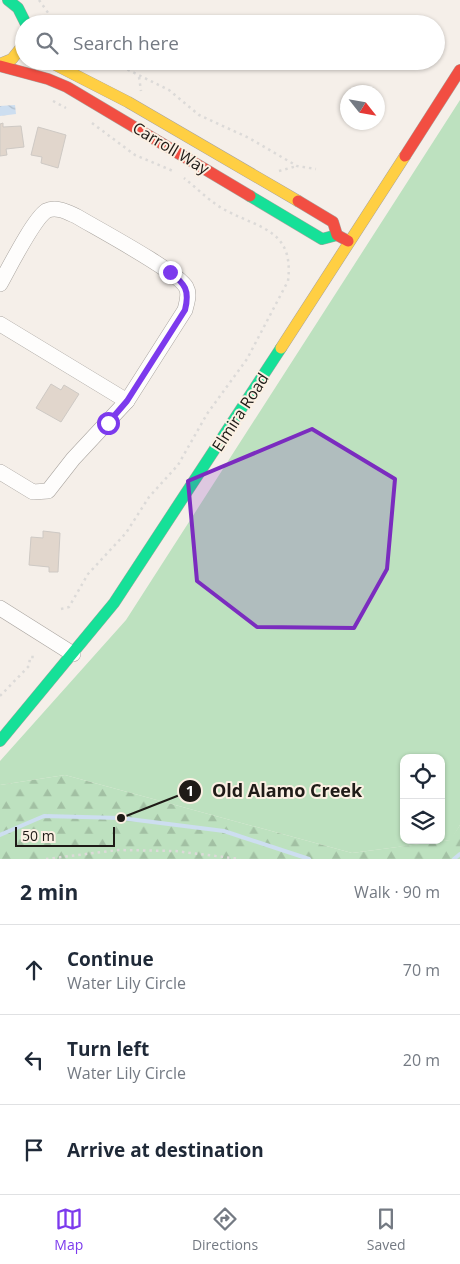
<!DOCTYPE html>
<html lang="en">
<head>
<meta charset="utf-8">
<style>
	body { margin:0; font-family:"Open Sans",sans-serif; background:#f2f2f3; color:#1f2937 }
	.controls { position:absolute; right:15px; bottom:15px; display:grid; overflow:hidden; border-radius:10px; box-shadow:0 1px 4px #0004 }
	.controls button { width:45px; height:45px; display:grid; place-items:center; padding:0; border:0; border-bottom:1px solid #e0e1e3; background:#fff; color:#1f2937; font:25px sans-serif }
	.compass { position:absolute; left:340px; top:85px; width:45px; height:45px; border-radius:50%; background:#fff; box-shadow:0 1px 4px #0004; rotate:121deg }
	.scale { position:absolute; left:15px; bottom:12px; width:100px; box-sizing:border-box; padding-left:5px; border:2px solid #1f1b17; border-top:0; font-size:14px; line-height:18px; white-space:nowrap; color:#1f1b17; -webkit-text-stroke:4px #fbf0e3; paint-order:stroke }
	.stop { position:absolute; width:15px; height:15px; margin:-11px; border:4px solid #7c3aed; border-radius:50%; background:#fff }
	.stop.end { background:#7c3aed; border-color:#fff; box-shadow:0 1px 5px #0008 }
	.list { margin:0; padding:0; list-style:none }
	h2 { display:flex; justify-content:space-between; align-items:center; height:65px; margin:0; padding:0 20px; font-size:21px }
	h2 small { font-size:16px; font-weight:400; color:#747a83 }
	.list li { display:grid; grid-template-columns:32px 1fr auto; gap:15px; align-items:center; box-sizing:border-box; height:90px; padding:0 20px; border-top:1px solid #e0e1e3 }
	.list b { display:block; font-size:19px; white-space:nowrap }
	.list p { margin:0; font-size:16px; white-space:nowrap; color:#747a83 }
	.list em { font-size:16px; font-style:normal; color:#747a83 }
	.icon { flex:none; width:28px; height:28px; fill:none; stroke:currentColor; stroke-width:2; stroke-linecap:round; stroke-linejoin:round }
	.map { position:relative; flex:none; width:460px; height:859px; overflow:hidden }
	.search { position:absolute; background:#fff; box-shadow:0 1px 4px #0004; left:15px; right:15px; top:15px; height:55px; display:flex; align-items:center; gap:12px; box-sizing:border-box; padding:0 18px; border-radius:28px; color:#747a83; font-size:19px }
	.sheet { height:335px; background:#fff }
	nav { display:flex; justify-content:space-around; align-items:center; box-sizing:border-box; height:70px; border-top:1px solid #e0e1e3; background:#fff; font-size:14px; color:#747a83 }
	nav a { display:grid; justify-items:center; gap:2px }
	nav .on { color:#7c3aed }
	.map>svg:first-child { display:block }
</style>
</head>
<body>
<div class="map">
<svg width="460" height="859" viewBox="0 0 460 859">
	<defs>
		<pattern id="forest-firs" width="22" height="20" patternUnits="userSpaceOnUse" patternTransform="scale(1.25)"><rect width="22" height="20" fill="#bde1bf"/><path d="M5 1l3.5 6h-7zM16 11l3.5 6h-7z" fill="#a2c0a3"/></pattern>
		<pattern id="water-waves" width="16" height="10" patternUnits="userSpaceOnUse" patternTransform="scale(1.25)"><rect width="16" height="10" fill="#cddef0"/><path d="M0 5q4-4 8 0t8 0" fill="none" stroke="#b0becd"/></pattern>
	</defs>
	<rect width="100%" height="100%" fill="#f5efe9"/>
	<path fill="#bde1bf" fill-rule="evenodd" d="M460 100V825L451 840 352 853 65 775 0 785V761L126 620ZM404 758H441V840H404Z"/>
	<polygon fill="url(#forest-firs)" points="65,775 352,853 450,840 460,825 460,859 0,859 0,785"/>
	<polygon fill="url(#water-waves)" points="15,105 16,114 0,116 0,106"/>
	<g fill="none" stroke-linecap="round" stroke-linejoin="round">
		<g stroke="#cddef0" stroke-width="4">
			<polyline points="0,835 44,816 121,818 224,831 309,859"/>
			<polyline points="454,859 460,854"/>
		</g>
	</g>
	<g fill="#e1d6cc" stroke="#cec9c4">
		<polygon points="3,123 3,127 21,126 24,147 6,149 7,155 0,156 0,124"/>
		<polygon points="38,127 66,135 58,168 41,163 42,157 31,155"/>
		<polygon points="51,384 61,390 64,385 79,394 61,422 36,408"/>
		<polygon points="43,531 60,533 58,572 49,572 49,567 29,565 31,537 43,538"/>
	</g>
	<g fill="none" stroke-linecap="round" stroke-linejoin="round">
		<g stroke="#a9a49f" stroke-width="16">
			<g id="street">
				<path d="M0 284C9 268 33 220 46 211 56 206 67 212 76 216 96 228 177 271 186 287 190 294 187 302 185 310L127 401 73 459 48 491 33 492 0 472"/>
				<polyline points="0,324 127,401"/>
				<polyline points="0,608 73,654"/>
			</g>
		</g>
		<g stroke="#a9a49f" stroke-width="12">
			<g id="fast">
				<polyline points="8,0 18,8 26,24"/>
				<polyline points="250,196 322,239 337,235"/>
				<polyline points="0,741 114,603 281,348"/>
			</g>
		</g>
		<g stroke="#a9a49f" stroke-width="12">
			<g id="slow">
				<polyline points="48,61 128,102 298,201"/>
				<polyline points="0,64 12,59 24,44"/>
				<polyline points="281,348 405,156"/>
			</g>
		</g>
		<g stroke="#a9a49f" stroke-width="12">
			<g id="jam">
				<polyline points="0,66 48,79 67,87 250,196"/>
				<polyline points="405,156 460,70"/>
				<polyline points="298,201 333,222 337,235 348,241"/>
			</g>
		</g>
		<g stroke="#dcdad8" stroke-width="2.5" stroke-dasharray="2.5 4" stroke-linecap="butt">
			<polyline points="39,0 56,24"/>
			<polyline points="110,61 169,90 199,115 249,138 297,166 316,169"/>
			<polyline points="139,77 141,91"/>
			<polyline points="53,101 66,108"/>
			<polyline points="92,123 135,155 173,171"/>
			<polyline points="279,171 297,166"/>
			<path d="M61 609 69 607 88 574 126 533 149 497 178 465 207 414 247 359 288 281C294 231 262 229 227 211 211 203 198 189 184 178"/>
			<polyline points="0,696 29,666 30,657 36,657"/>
			<polyline points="46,859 118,850 175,851 240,859"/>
		</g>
		<use href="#street" stroke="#fefdfc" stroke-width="15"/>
		<use href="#fast" stroke="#16e098" stroke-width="11"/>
		<use href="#slow" stroke="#ffcf43" stroke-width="11"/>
		<use href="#jam" stroke="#f24e42" stroke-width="11"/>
	</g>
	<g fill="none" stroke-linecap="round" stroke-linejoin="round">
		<path stroke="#7c3aed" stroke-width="6" d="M108 423 127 401 185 310C190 290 185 284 170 272"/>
	</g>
	<path fill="#7b2cbf" fill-opacity="0.2" stroke="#7b2cbf" stroke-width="4" stroke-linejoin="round" d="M312 429 395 479 387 569 354 628 257 627 197 581 188 481Z"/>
	<g text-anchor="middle" stroke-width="4" stroke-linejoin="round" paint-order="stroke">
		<g font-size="16" fill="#1f1b17" stroke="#fbf0e3">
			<text transform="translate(171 148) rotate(31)" y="6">Carroll Way</text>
			<text transform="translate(240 412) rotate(-57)" y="6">Elmira Road</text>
		</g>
	</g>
	<path fill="none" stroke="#1f1b17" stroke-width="2" d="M121 818L190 791"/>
	<g fill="#1f1b17" stroke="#fbf0e3" stroke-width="2">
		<circle cx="121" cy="818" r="5"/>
		<circle cx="190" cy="791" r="12"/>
	</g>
	<g font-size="15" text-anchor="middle" font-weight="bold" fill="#fff">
		<text x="190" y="796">1</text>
	</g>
	<g font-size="18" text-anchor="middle" font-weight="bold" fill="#1f1b17" stroke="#fbf0e3" stroke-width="4" stroke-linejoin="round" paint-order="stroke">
		<text x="287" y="797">Old Alamo Creek</text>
	</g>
</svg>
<div class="controls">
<button><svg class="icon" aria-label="locate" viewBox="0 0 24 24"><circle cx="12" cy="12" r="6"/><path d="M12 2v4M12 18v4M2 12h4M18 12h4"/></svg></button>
<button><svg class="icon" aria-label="layers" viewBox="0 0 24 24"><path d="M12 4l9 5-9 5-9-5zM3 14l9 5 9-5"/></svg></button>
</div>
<svg class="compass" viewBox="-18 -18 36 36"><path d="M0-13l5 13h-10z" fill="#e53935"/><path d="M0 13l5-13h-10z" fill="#747a83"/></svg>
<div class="scale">50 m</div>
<div class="stop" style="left:108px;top:423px"></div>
<div class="stop end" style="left:170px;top:272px"></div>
<div class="search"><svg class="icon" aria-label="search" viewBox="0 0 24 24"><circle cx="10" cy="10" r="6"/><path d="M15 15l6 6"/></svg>Search here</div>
</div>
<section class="sheet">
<h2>2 min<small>Walk · 90 m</small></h2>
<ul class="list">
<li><svg class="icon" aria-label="ahead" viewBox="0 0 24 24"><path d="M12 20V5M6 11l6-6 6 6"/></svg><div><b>Continue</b><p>Water Lily Circle</p></div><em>70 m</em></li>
<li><svg class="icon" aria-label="left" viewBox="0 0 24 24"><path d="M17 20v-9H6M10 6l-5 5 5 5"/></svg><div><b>Turn left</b><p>Water Lily Circle</p></div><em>20 m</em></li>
<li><svg class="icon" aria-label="arrive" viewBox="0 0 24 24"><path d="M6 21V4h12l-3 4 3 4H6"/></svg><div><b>Arrive at destination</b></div></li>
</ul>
</section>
<nav>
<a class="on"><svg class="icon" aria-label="map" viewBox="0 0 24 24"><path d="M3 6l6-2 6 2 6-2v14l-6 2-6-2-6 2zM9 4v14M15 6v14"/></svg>Map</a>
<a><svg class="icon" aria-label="directions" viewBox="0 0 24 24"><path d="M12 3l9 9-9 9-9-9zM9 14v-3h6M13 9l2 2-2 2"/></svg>Directions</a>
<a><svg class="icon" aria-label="saved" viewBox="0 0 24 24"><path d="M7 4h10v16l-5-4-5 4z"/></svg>Saved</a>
</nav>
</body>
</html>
